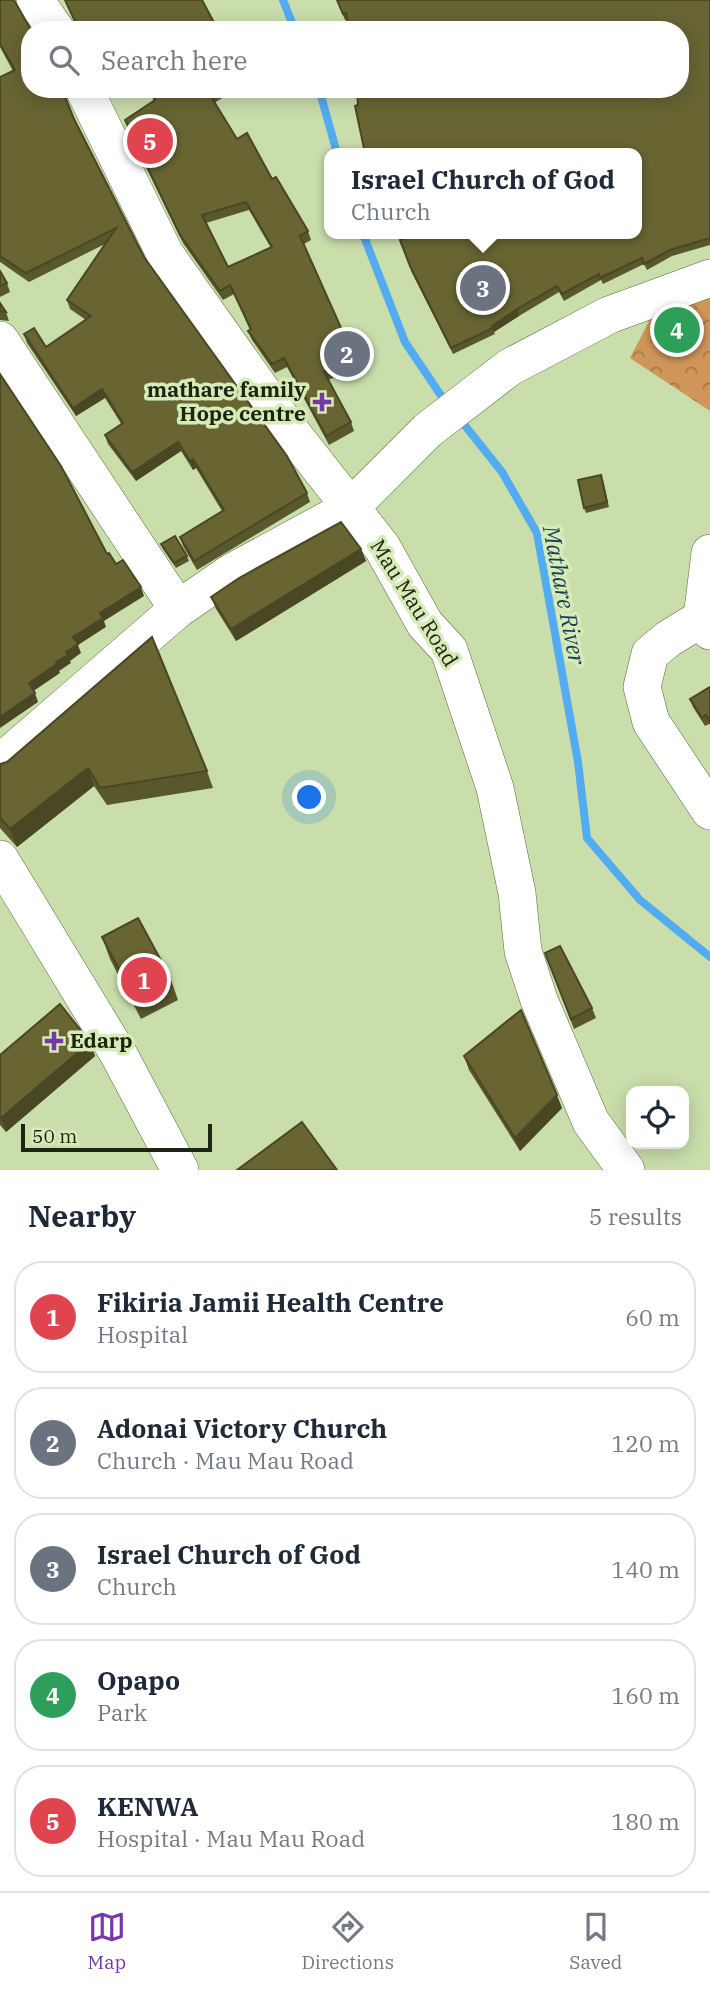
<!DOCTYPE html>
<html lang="en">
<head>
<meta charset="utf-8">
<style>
	body { margin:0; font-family:"IBM Plex Serif",serif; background:#f2f2f3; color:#1f2937 }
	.controls { position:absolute; right:21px; bottom:21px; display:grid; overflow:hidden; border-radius:14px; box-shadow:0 4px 18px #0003 }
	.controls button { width:63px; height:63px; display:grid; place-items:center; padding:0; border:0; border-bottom:2px solid #e0e1e3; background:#fff; color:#1f2937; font:35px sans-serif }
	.scale { position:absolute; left:21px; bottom:18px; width:191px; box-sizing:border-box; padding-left:7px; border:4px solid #1d2411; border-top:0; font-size:19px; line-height:24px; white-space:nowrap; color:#1d2411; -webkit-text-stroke:5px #d7ebb9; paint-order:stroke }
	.you { position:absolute; left:310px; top:798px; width:24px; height:24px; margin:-18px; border:5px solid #fff; border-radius:50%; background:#1a73e8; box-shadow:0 0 0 10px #1a73e833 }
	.badge { display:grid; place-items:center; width:46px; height:46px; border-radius:50%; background:#7637ab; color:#fff; font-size:23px; font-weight:700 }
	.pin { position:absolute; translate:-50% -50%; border:4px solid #fff; box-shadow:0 2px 7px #0006 }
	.popup { position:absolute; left:324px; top:148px; width:318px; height:91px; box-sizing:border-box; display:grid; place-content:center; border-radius:14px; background:#fff; filter:drop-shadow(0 2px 5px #0005); font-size:23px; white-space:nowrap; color:#747a83 }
	.popup b { font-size:26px; color:#1f2937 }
	.popup::after { content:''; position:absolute; left:50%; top:100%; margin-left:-14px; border:14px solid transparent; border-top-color:#fff }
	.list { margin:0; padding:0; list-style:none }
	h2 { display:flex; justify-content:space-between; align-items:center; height:91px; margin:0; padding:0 28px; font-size:30px }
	h2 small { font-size:23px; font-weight:400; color:#747a83 }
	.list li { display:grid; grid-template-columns:46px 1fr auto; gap:21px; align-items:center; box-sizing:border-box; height:112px; margin:0 14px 14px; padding:0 14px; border:2px solid #e0e1e3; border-radius:28px }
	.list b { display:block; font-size:26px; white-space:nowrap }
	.list p { margin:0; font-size:23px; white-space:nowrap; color:#747a83 }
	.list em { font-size:23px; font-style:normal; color:#747a83 }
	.icon { flex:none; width:38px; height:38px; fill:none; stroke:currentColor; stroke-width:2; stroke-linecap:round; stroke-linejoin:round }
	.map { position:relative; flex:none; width:710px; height:1170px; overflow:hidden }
	.search { position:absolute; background:#fff; box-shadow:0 4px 18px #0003; left:21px; right:21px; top:21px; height:77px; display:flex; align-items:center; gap:18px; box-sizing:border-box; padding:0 24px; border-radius:28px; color:#747a83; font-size:26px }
	.sheet { height:721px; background:#fff }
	nav { display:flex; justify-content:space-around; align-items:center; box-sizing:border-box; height:98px; border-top:2px solid #e0e1e3; background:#fff; font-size:19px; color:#747a83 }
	nav a { display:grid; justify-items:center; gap:4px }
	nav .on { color:#7637ab }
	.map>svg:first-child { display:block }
</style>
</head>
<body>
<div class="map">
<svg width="710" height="1170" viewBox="0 0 710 1170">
	<defs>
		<pattern id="park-crowns" width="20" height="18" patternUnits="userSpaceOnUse" patternTransform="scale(1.75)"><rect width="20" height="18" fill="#cf9559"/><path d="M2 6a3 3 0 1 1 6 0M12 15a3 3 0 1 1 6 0" fill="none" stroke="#a77948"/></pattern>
	</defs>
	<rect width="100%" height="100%" fill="#cadeac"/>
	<polygon fill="url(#park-crowns)" points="710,288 710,411 630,358 659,302"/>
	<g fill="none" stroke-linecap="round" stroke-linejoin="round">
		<g stroke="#53abf2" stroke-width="8">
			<polyline points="283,0 295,30"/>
			<polyline points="319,89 337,153"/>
			<polyline points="363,234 405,342 446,403"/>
			<polyline points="459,418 502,472 537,533 578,762 587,838 640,900 710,957"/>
		</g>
		<g stroke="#596a3c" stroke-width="38">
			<g id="minor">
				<polyline points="35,0 56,30"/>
				<polyline points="84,89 165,254 288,428 382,547 425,624 449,650 495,788 517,893 523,951 539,1000 591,1122 626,1170"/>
				<polyline points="0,340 178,609"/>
				<polyline points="710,553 702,618 710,631"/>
				<polyline points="702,618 668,639 650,654 642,687 651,722 710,811"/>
				<polyline points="0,763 178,609 232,572 350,508 428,430 510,367 609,315 710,278"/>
				<polyline points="0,859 119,1055 180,1170"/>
			</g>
		</g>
		<use href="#minor" stroke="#fff" stroke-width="37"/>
	</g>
	<g fill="#59572c" fill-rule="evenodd">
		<polygon points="0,0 74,119 144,257 307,493 310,502 197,570 183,546 180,537 222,511 196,468 193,470 181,451 136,481 108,444 105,435 122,425 105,398 76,416 27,343 24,334 46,347 86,320 70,309 67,300 105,244 29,282 0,262 0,77 13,71 0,47"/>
		<polygon points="337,0 710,0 710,245 672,256 647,270 644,264 603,284 601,280 564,301 559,292 519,316 494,332 495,334 453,354 412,273 400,240 402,239 399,234 637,234 680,89 345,20"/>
		<path d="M148 89H237L214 103 237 139 272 179 308 231 311 240 304 244 346 339 360 356 363 365 328 380 351 422 354 431 329 445 287 367 275 373 252 340 248 331 250 330 234 294 223 300 183 243 144 163 141 154H142L128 129 125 120 154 101ZM249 210 271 248 228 267 206 223Z"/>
		<polygon points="0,271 7,283 10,292 0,297"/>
		<polygon points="0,303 6,312 9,321 0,320"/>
		<polygon points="603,480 609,507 586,513 584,508"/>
		<polygon points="161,544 187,556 189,561 176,568 163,549"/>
		<polygon points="361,549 366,561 236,641 216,609 211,597"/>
		<polygon points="710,687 710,725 709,724 705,726 693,707 690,699"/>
		<polygon points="0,764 207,771 213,788 107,805 94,786 17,847 0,828"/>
		<polygon points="102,937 170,977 178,1000 141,1019 110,959"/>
		<polygon points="545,953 592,1008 596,1018 574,1029"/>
		<polygon points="90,1042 95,1056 6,1132 0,1125 0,1055"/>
		<polygon points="464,1056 562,1108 520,1151 469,1070"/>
	</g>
	<g fill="#494724">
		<polygon points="517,309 519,316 494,332 492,326"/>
		<polygon points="102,389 105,398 76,416 73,408"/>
		<polygon points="178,442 181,451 136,481 132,472"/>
		<polygon points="193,459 196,468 193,470 190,461"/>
		<polygon points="361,549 366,561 236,641 231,629"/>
		<polygon points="141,587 144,596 104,621 106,627 78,645 81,653 70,661 71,663 59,671 60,673 32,692 29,683 56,662 66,652 73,637 100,613"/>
		<polygon points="35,693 38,702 0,728 0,717"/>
		<polygon points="88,768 94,786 17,847 10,829"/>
		<polygon points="90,1042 95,1056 6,1132 1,1118"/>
		<polygon points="557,1095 562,1108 520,1151 515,1138"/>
	</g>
	<g fill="#686533" stroke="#494724" stroke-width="2" fill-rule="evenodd">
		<polygon points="0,0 14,0 31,30 30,30 30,89 62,89 74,119 144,257 287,456 307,493 194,561 180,537 224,510 193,459 190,461 178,442 132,472 105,435 123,423 102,389 73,408 24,334 34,328 46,347 91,316 67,300 116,228 26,273 0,256 0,77 15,70 0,44"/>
		<polygon points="65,0 202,0 218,30 79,30"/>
		<polygon points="337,0 710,0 710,238 670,250 644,264 642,258 600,278 599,274 562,294 557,286 517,309 492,326 493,328 451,348 410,266 400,240 403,239 400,234 637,234 637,153 365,153 355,106 358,105 357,89 680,89 680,30 349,30 346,13 343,14"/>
		<path d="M149 89H219L210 95 237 139 247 133 272 179 276 177 308 231 300 236 346 339 351 337 360 356 324 372 351 422 326 436 284 358 272 364 248 331 251 329 230 285 220 291 180 235 141 154 143 153 125 120 155 100ZM246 202 272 247 228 267 202 215Z"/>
		<polygon points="0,271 7,283 0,286"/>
		<polygon points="0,303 6,312 0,311"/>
		<polygon points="0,374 61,466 107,554 109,553 116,564 123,560 141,587 100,613 103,618 73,637 78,644 66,652 68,655 56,662 57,664 29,683 35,693 0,717"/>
		<polygon points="601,475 607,502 584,508 578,480"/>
		<polygon points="341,522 361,549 231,629 211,597 239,578"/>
		<polygon points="175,536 187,556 174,563 161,544"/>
		<polygon points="152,637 207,771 100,788 88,768 10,829 0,818 0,764 7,762"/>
		<polygon points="710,687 710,722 706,715 702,718 690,699"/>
		<polygon points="138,918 170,977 133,996 102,937"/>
		<polygon points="560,946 592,1008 571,1019 545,953"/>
		<polygon points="60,1004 90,1042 1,1118 0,1117 0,1055"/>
		<polygon points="521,1010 557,1095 515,1138 464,1056"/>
		<polygon points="302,1122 337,1170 237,1170"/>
	</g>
	<g fill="#7637ab" stroke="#d7ebb9" stroke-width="2.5">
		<path d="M318.5 391.5h7v7h7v7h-7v7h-7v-7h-7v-7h7z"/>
		<path d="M50.5 1030.5h7v7h7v7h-7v7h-7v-7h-7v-7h7z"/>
	</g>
	<g text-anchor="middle" stroke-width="7" stroke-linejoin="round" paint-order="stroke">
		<g font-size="21" font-weight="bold" fill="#1d2411" stroke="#d7ebb9" text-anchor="end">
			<text x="306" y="397">mathare family<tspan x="306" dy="24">Hope centre</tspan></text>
			<text x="70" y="1048" text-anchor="start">Edarp</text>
		</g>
		<g font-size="21" fill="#1d2411" stroke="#d7ebb9">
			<text transform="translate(414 603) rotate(58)" y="7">Mau Mau Road</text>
		</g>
		<g font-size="23" font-style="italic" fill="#183c59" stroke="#d7ebb9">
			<text transform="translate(564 595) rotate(79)" y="8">Mathare River</text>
		</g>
	</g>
</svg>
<div class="controls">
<button><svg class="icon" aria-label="locate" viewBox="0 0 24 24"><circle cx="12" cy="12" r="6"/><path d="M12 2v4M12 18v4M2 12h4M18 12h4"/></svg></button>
</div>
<div class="scale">50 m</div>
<div class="you"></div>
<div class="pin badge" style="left:144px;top:980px;background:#e0444e">1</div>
<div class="pin badge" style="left:347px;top:354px;background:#6b7280">2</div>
<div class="pin badge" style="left:483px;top:288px;background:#6b7280">3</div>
<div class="popup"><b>Israel Church of God</b>Church</div>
<div class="pin badge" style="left:677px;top:330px;background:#2e9e5b">4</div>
<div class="pin badge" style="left:150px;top:141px;background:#e0444e">5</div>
<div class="search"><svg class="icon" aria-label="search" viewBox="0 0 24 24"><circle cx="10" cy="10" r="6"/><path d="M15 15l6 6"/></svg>Search here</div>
</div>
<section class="sheet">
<h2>Nearby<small>5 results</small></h2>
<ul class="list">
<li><span class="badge" style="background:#e0444e">1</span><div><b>Fikiria Jamii Health Centre</b><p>Hospital</p></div><em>60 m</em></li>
<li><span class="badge" style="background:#6b7280">2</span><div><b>Adonai Victory Church</b><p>Church · Mau Mau Road</p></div><em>120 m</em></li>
<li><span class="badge" style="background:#6b7280">3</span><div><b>Israel Church of God</b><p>Church</p></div><em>140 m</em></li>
<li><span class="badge" style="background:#2e9e5b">4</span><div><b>Opapo</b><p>Park</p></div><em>160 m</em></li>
<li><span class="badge" style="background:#e0444e">5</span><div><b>KENWA</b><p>Hospital · Mau Mau Road</p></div><em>180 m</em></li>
</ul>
</section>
<nav>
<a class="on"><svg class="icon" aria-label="map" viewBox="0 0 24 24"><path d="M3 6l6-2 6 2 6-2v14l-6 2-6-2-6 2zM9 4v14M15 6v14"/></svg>Map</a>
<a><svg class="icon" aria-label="directions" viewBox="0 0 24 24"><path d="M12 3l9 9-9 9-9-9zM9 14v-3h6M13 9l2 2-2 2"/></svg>Directions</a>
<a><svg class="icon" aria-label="saved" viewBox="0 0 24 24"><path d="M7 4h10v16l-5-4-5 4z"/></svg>Saved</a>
</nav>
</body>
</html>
